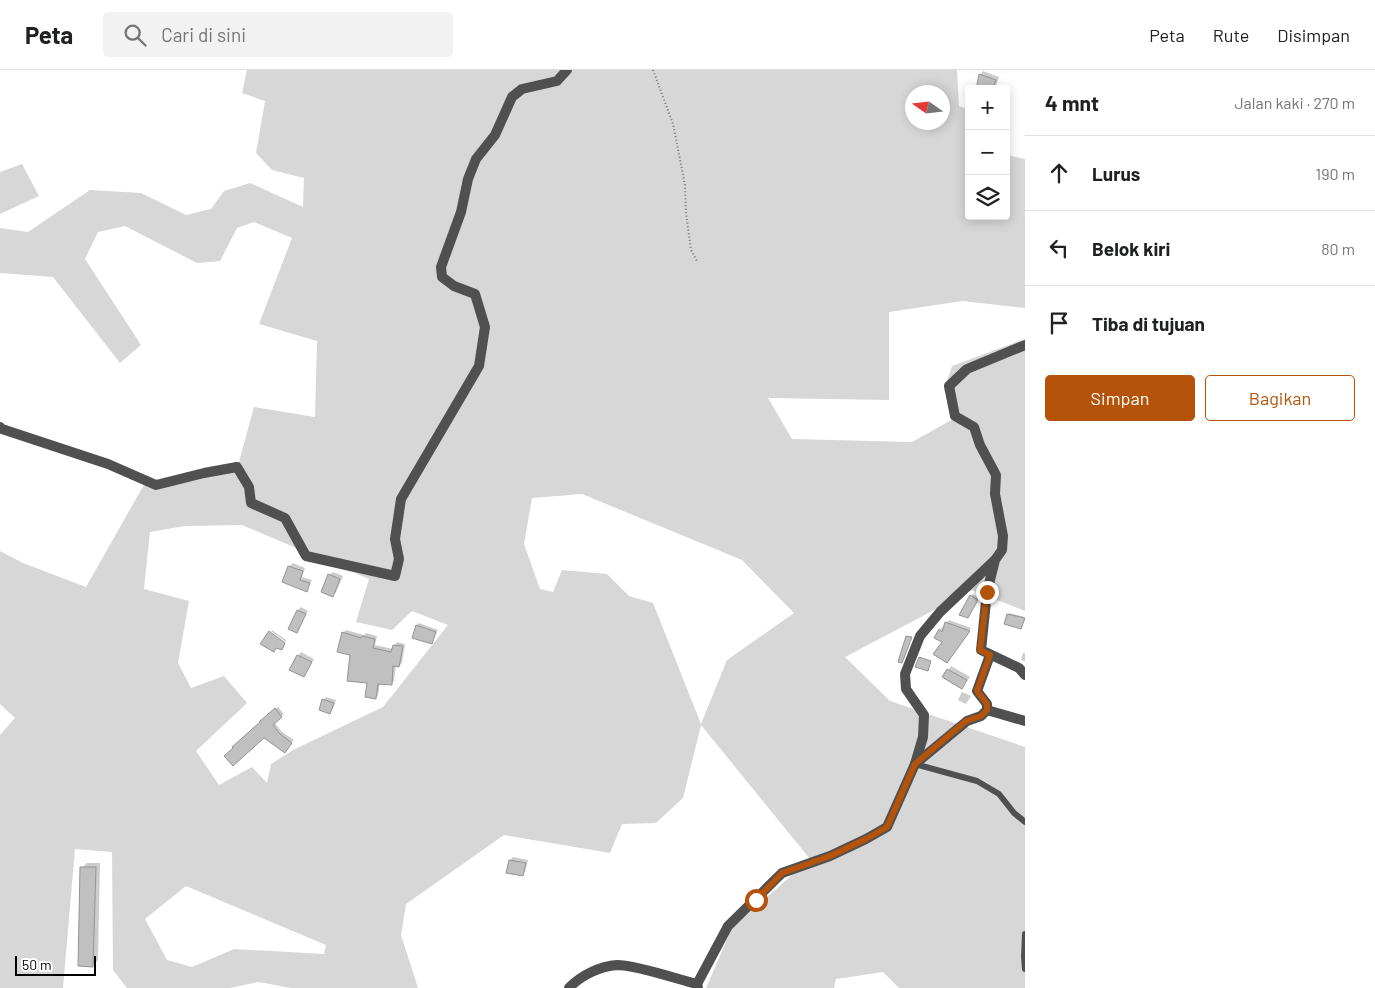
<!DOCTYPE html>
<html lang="id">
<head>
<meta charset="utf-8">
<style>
	body { margin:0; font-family:Barlow,sans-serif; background:#f2f2f2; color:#202124 }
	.controls { position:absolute; right:15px; top:15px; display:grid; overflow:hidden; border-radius:5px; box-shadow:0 2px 12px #0003 }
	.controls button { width:45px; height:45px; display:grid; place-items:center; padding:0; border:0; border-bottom:1px solid #e0e0e0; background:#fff; color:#202124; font:25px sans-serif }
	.compass { position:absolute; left:905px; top:15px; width:45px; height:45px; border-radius:50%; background:#fff; box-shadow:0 2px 12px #0003; rotate:284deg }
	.scale { position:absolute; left:15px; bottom:12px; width:81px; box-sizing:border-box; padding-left:5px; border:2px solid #000; border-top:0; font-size:14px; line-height:18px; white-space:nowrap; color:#000; -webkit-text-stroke:4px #fff; paint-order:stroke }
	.stop { position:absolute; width:15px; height:15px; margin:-11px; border:4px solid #b45309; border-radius:50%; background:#fff }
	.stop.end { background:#b45309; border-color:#fff; box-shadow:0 1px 5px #0008 }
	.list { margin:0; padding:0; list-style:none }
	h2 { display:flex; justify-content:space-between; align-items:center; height:65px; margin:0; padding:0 20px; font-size:21px }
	h2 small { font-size:16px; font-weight:400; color:#757577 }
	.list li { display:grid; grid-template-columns:32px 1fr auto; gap:15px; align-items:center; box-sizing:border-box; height:75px; padding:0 20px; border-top:1px solid #e0e0e0 }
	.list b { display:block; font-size:19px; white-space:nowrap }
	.list em { font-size:16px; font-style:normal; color:#757577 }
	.actions { display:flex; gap:10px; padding:15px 20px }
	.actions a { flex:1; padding:11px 0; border:1px solid #b45309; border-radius:5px; text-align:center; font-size:18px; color:#b45309 }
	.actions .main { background:#b45309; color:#fff }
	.icon { flex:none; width:28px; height:28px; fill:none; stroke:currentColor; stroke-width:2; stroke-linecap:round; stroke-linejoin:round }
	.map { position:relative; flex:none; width:1025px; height:918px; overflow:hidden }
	header { display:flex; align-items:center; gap:30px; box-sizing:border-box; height:70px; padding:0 25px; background:#fff; border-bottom:1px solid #e0e0e0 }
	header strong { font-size:24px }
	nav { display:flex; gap:28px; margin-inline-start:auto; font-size:18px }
	.search { width:350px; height:45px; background:#f2f2f2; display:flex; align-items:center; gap:12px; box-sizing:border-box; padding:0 18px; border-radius:5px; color:#757577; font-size:19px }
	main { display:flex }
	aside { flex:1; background:#fff }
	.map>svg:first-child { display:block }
</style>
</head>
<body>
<header>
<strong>Peta</strong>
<div class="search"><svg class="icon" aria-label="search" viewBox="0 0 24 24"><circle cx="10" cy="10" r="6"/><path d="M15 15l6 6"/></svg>Cari di sini</div>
<nav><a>Peta</a><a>Rute</a><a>Disimpan</a></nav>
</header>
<main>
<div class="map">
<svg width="1025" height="918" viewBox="0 0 1025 918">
	<rect width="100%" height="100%" fill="#fff"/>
	<g fill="#d7d7d7" fill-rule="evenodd">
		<path d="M247 0H957L959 36 969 40V146H1006V85L1025 89V238L962 231 889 242V330L768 328 792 369 912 372 955 348 944 320 952 296 1025 269V541L972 520 845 587 890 631 1025 677V918H899L883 902 836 909 834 918H706L732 858 810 789 701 655 683 728 656 753 622 754 610 783 504 765 406 834 401 865 418 918H291L259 912 230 918H127L113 900 112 782 75 779 63 918H0V665L15 648 0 634V481L23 493 86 517 145 413 239 392 254 337 315 347 317 271 259 254 292 168 254 152 237 158 220 191 197 193 125 156 98 162 85 189 141 275 120 293 53 207 0 203V158L28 162 90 120 141 123 186 145 211 139 224 121 250 113 303 137 304 108 272 100 256 83 265 31 242 23ZM912 22H942V52H912ZM582 424 742 490 794 543 727 590 701 654 653 533 629 526 607 504 562 500 553 522 540 519 524 474 532 428ZM242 455 369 509 356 552 392 560 412 541 448 555 383 637 293 680 271 694 267 713 252 697 219 715 196 681 247 633 224 606 191 618 178 593 189 531 144 519 150 462 185 456ZM186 816 326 875 324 884 234 879 192 897 167 890 145 849Z"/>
		<polygon points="22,94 39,126 0,144 0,102"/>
	</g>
	<g fill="#0003">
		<polygon points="983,1 999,7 996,16 993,19 980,5"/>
		<polygon points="293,493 305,498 302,507 312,510 306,520 289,496"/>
		<polygon points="333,502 343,506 336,522 333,525 329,505"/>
		<polygon points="973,524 979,528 968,546 971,526"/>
		<polygon points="301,537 308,541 297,562 298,540"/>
		<polygon points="1009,543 1025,547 1021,558 1008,545"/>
		<polygon points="949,550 971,558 949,589 944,571 936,567 942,557 945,559"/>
		<polygon points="419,553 438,560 431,572 414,567 417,555"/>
		<polygon points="272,560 286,570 286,572 271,561"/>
		<polygon points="346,560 364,565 366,563 377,566 375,575 393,579 397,572 405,574 402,593 399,596 396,595 394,611 391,614 380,613 378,625 375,628 368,612 352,584 343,563"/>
		<polygon points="301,582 314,589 304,606 298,586"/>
		<polygon points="1023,583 1025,583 1025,591 1021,590"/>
		<polygon points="951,596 970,607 962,618 944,607"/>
		<polygon points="962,622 971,626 966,634 958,630"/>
		<polygon points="326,627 336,630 333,639 330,642 323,630"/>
		<polygon points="278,637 284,644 274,652 282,662 294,670 287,679 264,649"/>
		<polygon points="513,787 528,790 525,802 522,805 510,790"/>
		<polygon points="87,793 100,793 98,890 93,895 82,798"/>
	</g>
	<g fill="#c0c0c0" stroke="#949494">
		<polygon points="979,4 996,10 993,19 977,15"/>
		<polygon points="288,496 303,501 300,510 310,513 307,522 282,512"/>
		<polygon points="328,504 340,509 333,527 321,522"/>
		<polygon points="970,525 978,530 968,548 959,545"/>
		<polygon points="297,540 306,544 297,563 288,559"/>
		<polygon points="1007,544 1025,548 1021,559 1004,554"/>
		<polygon points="945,552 970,561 947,593 933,584 942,572 934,568 939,559 942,562"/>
		<polygon points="416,555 436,562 432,574 412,568"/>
		<polygon points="269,561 285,573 282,580 276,578 274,582 260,574"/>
		<polygon points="342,562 361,568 362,566 375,569 373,578 391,582 393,575 403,576 399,597 393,596 392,615 378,614 376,629 365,627 367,613 347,611 350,585 337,582"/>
		<polygon points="906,566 912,567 902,593 898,592"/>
		<polygon points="297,585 312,592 304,607 289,600"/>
		<polygon points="919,587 931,591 928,601 915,597"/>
		<polygon points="947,599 967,610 962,619 942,607"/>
		<polygon points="322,629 334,633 330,644 319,640"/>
		<polygon points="275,638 282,647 273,655 280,664 292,673 285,683 264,668 233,696 224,686 233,678 232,677 260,652 260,651"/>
		<polygon points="509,790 526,793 523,806 506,803"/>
		<polygon points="80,797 96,797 93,897 78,896"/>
	</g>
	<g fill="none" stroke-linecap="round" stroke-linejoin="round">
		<polyline stroke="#727272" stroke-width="2" stroke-dasharray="1 2.5" stroke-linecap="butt" points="653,0 673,54 685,115 686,143 691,180 697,191"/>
		<g stroke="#505050" stroke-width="6">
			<polyline points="915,694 977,711 999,724 1014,743 1025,752"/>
			<polyline points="1025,864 1024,887 1025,899"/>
		</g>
		<g stroke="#505050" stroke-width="10">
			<polyline points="1025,275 967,299 949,316 955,346 974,357 980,375 996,405 995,424 1003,466 1002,480 995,490 987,522 981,580 1019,598 1025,605"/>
			<polyline points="0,357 2,359 108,394 156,415 204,403 237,397 249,417 251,433 285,448 306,486 395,506 399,489 395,469 401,429 479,296 485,257 475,224 454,216 442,207 441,197 461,142 468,109 476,89 495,65 512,27 522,19 557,11 567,0"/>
			<polyline points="987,640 1025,651"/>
			<polyline points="915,694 923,667 924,645 906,619 905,604 920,566 940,542 994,491"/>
			<polyline points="697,914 728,856 782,803 830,786 866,769 887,757 915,694 967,651 981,646 987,640 987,634 977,621 990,585"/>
			<path d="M569 918C581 905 601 896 617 895 637 895 676 909 697 914L698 918"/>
		</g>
	</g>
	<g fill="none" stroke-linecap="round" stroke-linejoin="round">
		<polyline stroke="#b45309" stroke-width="6" points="756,830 782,803 830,786 866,769 887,757 915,694 966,651 981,646 987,640 987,634 977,621 990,585 980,580 987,522"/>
	</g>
</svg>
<div class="controls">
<button>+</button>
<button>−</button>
<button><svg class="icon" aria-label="layers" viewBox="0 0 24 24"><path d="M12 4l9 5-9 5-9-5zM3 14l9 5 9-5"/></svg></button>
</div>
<svg class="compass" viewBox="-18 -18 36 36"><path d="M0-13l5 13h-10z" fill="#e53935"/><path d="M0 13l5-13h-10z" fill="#757577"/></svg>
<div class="scale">50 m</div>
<div class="stop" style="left:756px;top:830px"></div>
<div class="stop end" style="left:987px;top:522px"></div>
</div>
<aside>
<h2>4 mnt<small>Jalan kaki · 270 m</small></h2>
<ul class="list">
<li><svg class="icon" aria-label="ahead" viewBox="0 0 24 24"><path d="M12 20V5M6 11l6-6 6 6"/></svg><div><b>Lurus</b></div><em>190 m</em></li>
<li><svg class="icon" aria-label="left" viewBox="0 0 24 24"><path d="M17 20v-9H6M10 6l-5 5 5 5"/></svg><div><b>Belok kiri</b></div><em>80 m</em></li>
<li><svg class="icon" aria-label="arrive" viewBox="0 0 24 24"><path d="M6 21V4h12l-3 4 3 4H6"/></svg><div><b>Tiba di tujuan</b></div></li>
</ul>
<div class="actions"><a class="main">Simpan</a><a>Bagikan</a></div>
</aside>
</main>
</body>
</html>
